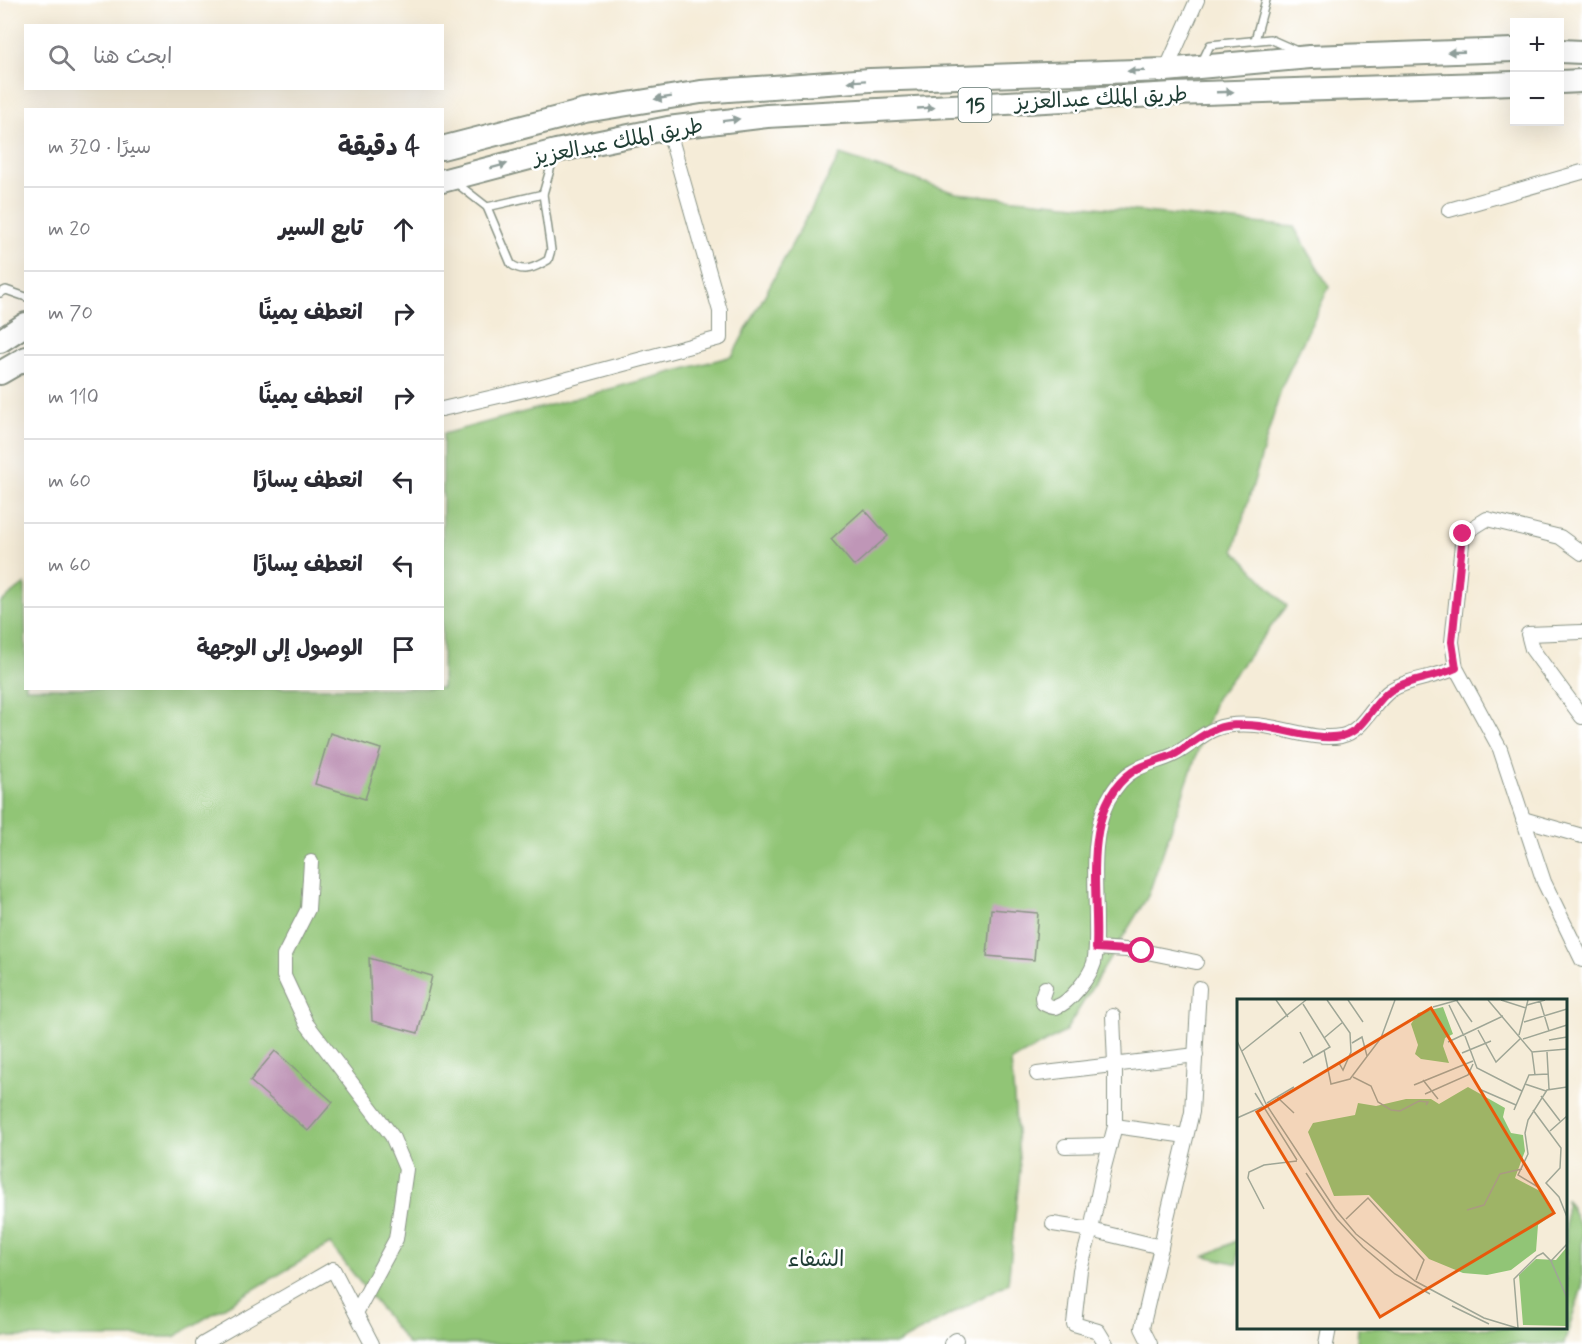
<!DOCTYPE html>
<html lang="ar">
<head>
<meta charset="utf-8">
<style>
	body { margin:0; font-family:Mynerve,"Playpen Sans Arabic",sans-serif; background:#f7f7f7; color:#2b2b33; direction:rtl }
	.controls { position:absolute; right:18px; top:18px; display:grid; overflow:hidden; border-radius:0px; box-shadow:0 6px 24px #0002 }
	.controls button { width:54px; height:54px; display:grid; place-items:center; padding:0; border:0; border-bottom:2px solid #e1e1e2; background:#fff; color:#2b2b33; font:30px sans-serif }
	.stop { position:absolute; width:18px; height:18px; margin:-14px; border:4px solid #db2777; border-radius:50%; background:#fff }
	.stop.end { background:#db2777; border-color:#fff; box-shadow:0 2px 6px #0008 }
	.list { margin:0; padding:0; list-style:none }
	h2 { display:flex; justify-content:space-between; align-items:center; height:78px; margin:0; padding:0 24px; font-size:26px }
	h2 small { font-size:20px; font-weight:400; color:#7c7c81 }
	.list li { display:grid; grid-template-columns:39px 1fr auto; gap:18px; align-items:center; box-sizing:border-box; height:84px; padding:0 24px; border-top:2px solid #e1e1e2 }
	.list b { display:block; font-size:22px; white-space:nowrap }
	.list em { font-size:20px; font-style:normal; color:#7c7c81 }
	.icon { flex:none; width:33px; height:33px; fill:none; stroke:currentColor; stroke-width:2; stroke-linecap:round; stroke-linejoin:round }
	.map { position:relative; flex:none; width:1582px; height:1344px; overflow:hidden; direction:ltr }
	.search { position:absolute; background:#fff; box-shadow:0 6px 24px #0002; left:24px; top:24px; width:420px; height:66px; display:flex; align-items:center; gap:15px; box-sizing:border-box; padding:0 21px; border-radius:0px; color:#7c7c81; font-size:22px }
	.panel { position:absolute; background:#fff; box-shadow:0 6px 24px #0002; left:24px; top:108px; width:420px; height:582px; border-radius:0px; direction:rtl }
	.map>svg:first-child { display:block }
</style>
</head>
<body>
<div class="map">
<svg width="1582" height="1344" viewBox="0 0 1582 1344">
	<rect width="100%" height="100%" fill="#fff"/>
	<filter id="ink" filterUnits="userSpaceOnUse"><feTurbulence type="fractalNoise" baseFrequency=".0167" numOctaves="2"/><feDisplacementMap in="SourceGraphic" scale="12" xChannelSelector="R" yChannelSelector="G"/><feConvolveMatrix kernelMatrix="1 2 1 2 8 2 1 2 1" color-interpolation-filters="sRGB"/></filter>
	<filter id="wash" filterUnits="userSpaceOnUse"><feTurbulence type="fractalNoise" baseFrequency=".008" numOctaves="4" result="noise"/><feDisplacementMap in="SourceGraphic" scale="24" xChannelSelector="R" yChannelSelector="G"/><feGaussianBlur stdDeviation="1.35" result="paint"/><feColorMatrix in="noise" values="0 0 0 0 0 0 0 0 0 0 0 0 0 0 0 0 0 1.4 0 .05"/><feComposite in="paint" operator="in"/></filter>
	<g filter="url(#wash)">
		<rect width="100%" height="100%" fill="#f5ecd8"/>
		<g fill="#91c576" stroke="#588155" stroke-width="1.5">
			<polygon points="840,155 956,193 1294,227 1329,287 1282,386 1234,550 1287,606 1216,698 1148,896 1065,1032 1011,1061 1020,1170 1008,1283 897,1344 408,1344 330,1244 174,1337 0,1337 0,603 25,584 26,688 442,688 443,434 732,356"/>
			<polygon points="1566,1198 1582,1230 1582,1287 1564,1344 1357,1344 1358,1328 1566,1328"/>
			<polygon points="1238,1240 1238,1264 1205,1256"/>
		</g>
		<g id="blocks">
			<g fill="#bf96b7">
				<polygon points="864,509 888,536 854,566 831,539"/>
				<polygon points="330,733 381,749 365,799 315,784"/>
				<polygon points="991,909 1038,913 1034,960 987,956"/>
				<polygon points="369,958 432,976 418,1033 372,1021"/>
				<polygon points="275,1051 333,1102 308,1131 250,1081"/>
			</g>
		</g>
	</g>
	<g filter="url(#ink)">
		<use href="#blocks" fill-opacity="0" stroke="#8a9486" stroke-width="1.5"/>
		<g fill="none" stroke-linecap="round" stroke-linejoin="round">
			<g stroke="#8a9486" stroke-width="10">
				<g id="service">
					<polyline points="1255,40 1266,0"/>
					<polyline points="1202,62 1210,45 1270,39 1297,51"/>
					<path d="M455 182 487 207 511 264C523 274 536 267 548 260L551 250 543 194 554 156"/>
					<polyline points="487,207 543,194"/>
					<polyline points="0,293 6,290 26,297"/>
				</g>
			</g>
			<g stroke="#8a9486" stroke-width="16">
				<g id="minor">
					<polyline points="1166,70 1197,0"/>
					<polyline points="1449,210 1582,172"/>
					<polyline points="442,409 542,386 720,338 720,311 668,128"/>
					<polyline points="1582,553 1560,537 1487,519 1463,534 1452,642 1456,668 1500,749 1544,882 1582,960"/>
					<polyline points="1582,632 1528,634 1532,649 1582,717"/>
					<polyline points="1523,819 1582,836"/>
					<polyline points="311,862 308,909 284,956 284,976 306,1023 392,1136 406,1169 396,1239 356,1313"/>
					<polyline points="1096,948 1142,951 1196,962"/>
					<path d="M1045 988 1042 997 1043 1003C1047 1005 1052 1008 1056 1007 1070 1003 1090 976 1094 963 1097 950 1096 935 1096 922 1096 883 1090 836 1108 800 1114 789 1123 776 1135 770 1147 763 1161 761 1173 755 1188 748 1200 735 1215 729 1227 724 1243 724 1256 725 1284 727 1313 741 1341 736 1364 731 1373 702 1391 690 1410 678 1435 678 1456 668"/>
					<polyline points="1037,1074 1196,1055"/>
					<polyline points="1115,1126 1186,1136"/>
					<polyline points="1065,1146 1110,1145"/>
					<polyline points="1053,1224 1091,1230 1161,1247"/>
					<polyline points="203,1344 333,1269 372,1344"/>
					<polyline points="951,1344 956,1340"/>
					<polyline points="1106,1344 1098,1331 1074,1324 1080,1270 1091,1230 1103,1171 1115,1126 1115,1064 1113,1016"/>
					<polyline points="1150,1344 1142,1328 1161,1247 1165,1226 1192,1112 1199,988"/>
					<polyline points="1326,1344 1329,1328"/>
				</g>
			</g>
			<g stroke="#8a9486" stroke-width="26">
				<g id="trunk">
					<polyline points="1560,51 1582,52"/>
					<polyline points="1560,82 1582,81"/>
					<polyline points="442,148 585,111 701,92 870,80 1166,70 1310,57 1514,50"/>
					<polyline points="442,181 556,151 668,128 767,116 1174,94 1514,83"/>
					<polyline points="0,341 26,324"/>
					<polyline points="0,373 26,358"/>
				</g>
			</g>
			<use href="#service" stroke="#fff" stroke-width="7"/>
			<use href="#minor" stroke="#fff" stroke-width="14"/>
			<use href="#trunk" stroke="#fff" stroke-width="22"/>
		</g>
		<defs><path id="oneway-solid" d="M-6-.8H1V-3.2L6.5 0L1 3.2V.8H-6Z" transform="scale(1.5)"/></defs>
		<g fill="#8f9e9a">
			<use href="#oneway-solid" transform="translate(1456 52) rotate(178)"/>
			<use href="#oneway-solid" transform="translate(1136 71) rotate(178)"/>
			<use href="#oneway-solid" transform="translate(857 81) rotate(176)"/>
			<use href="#oneway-solid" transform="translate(1225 92) rotate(-2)"/>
			<use href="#oneway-solid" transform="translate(663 98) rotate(171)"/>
			<use href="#oneway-solid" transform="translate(926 108) rotate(-3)"/>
			<use href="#oneway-solid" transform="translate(731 120) rotate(-7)"/>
			<use href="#oneway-solid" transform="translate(499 166) rotate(-15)"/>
		</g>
	</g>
	<g fill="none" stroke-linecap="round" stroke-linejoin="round" filter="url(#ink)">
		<path stroke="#db2777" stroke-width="8" d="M1142 951 1096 948C1099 894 1080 809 1132 772 1143 764 1160 761 1173 755 1188 747 1200 735 1216 729 1224 725 1234 725 1243 725 1274 724 1311 742 1342 736 1364 731 1373 702 1391 690 1411 678 1435 678 1456 668L1452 642 1463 534"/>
	</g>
	<g text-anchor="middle" stroke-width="5" stroke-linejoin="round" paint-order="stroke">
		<rect fill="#fff" stroke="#627771" stroke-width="1.5" x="958.5" y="88" width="33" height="34" rx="4.5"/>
		<g font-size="20" font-weight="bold" fill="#1f3d34">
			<text x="975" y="112">15</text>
		</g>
		<g font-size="21" fill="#1f3d34" stroke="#fff">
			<text transform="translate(1101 98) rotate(-3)" y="7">طريق الملك عبدالعزيز</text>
			<text transform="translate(618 141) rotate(-11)" y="7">طريق الملك عبدالعزيز</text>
		</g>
		<g font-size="22" fill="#1f3d34" stroke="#fff">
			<text x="816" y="1266">الشفاء</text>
		</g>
	</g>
	<g transform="translate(1237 999)">
		<rect width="330" height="330" fill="#f5ecd8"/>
		<path d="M206 8 216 35 208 39 206 47 212 64 184 60 178 55 181 46 174 25 181 14ZM231 88 268 109 266 118 274 134 286 136 288 152 278 179 303 192 316 215 301 226 299 252 274 271 250 276 226 274 192 260 132 196 97 197 71 133 76 124 118 116 121 104 139 107 169 100H194L202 105ZM330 248V327L286 326 282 276 299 260 319 261Z" fill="#91c576"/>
		<path fill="none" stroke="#9fa696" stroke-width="1.5" d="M39 1 51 18M90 1 113 34 114 53 106 71 102 64M111 1 126 23M251 1 295 53 330 50M264 1 289 9M220 2 235 23M303 2 312 32M212 6 227 37M290 6 308 1M196 8 221 1M287 23 330 10M241 31 259 63 284 39M63 33 76 58M282 36 291 1M228 37 240 69 285 92M87 39 106 23M286 40 330 26M312 41 330 38M0 42 29 105 98 210 119 235 178 282 247 319 280 329M211 43 266 17M115 44 125 38 130 57M87 51 94 85 113 80 144 39 158 1M5 52 69 1M295 53 298 76M310 53 312 90M225 54 254 42M66 64 93 48 66 5M116 78 134 87 141 103 154 111 163 112 182 102 191 103 189 106M186 81 201 100M288 85 309 92M177 86 236 62M242 90 279 106M18 94 60 161M188 95 231 76 236 65M304 97 323 122M40 98 57 114M30 104 57 88M277 111 292 76 311 75M296 111 324 149 323 169 309 184 322 198 330 218M0 119 25 108M313 132 330 117M69 174 100 220 126 248 158 275 193 295M301 188 281 176 291 155 288 134 291 121 310 91 330 88M27 210 11 179 12 173 27 166 60 162M230 211 247 206 263 175 285 170M109 220 131 199 187 261 179 281M314 262 330 245M215 307 252 325M281 329 277 280 300 257 306 254 314 262 330 299"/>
		<path fill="#e8590c" fill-opacity="0.15" stroke="#e8590c" stroke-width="3" d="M194 9 317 214 143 318 20 113Z"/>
		<rect width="330" height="330" fill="none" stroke="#1f3d34" stroke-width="3"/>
	</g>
</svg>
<div class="controls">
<button>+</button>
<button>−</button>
</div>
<div class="stop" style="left:1142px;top:951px"></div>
<div class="stop end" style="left:1463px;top:534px"></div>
<div class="search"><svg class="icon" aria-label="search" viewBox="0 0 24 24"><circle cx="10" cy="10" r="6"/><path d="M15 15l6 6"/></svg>ابحث هنا</div>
<section class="panel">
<h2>4 دقيقة<small>سيرًا · 320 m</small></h2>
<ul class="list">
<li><svg class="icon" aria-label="ahead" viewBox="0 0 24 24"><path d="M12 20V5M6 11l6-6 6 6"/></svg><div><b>تابع السير</b></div><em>20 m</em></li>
<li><svg class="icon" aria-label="right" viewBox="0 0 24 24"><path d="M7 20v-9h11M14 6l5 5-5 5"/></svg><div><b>انعطف يمينًا</b></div><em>70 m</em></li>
<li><svg class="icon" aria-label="right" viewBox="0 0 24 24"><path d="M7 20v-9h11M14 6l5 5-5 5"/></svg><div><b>انعطف يمينًا</b></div><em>110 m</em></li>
<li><svg class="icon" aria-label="left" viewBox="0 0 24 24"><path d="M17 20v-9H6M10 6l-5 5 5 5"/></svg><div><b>انعطف يسارًا</b></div><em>60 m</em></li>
<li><svg class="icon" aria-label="left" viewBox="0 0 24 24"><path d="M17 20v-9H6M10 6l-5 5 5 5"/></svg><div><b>انعطف يسارًا</b></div><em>60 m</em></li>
<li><svg class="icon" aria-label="arrive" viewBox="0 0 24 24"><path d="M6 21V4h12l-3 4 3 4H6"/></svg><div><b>الوصول إلى الوجهة</b></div></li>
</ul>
</section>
</div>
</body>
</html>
